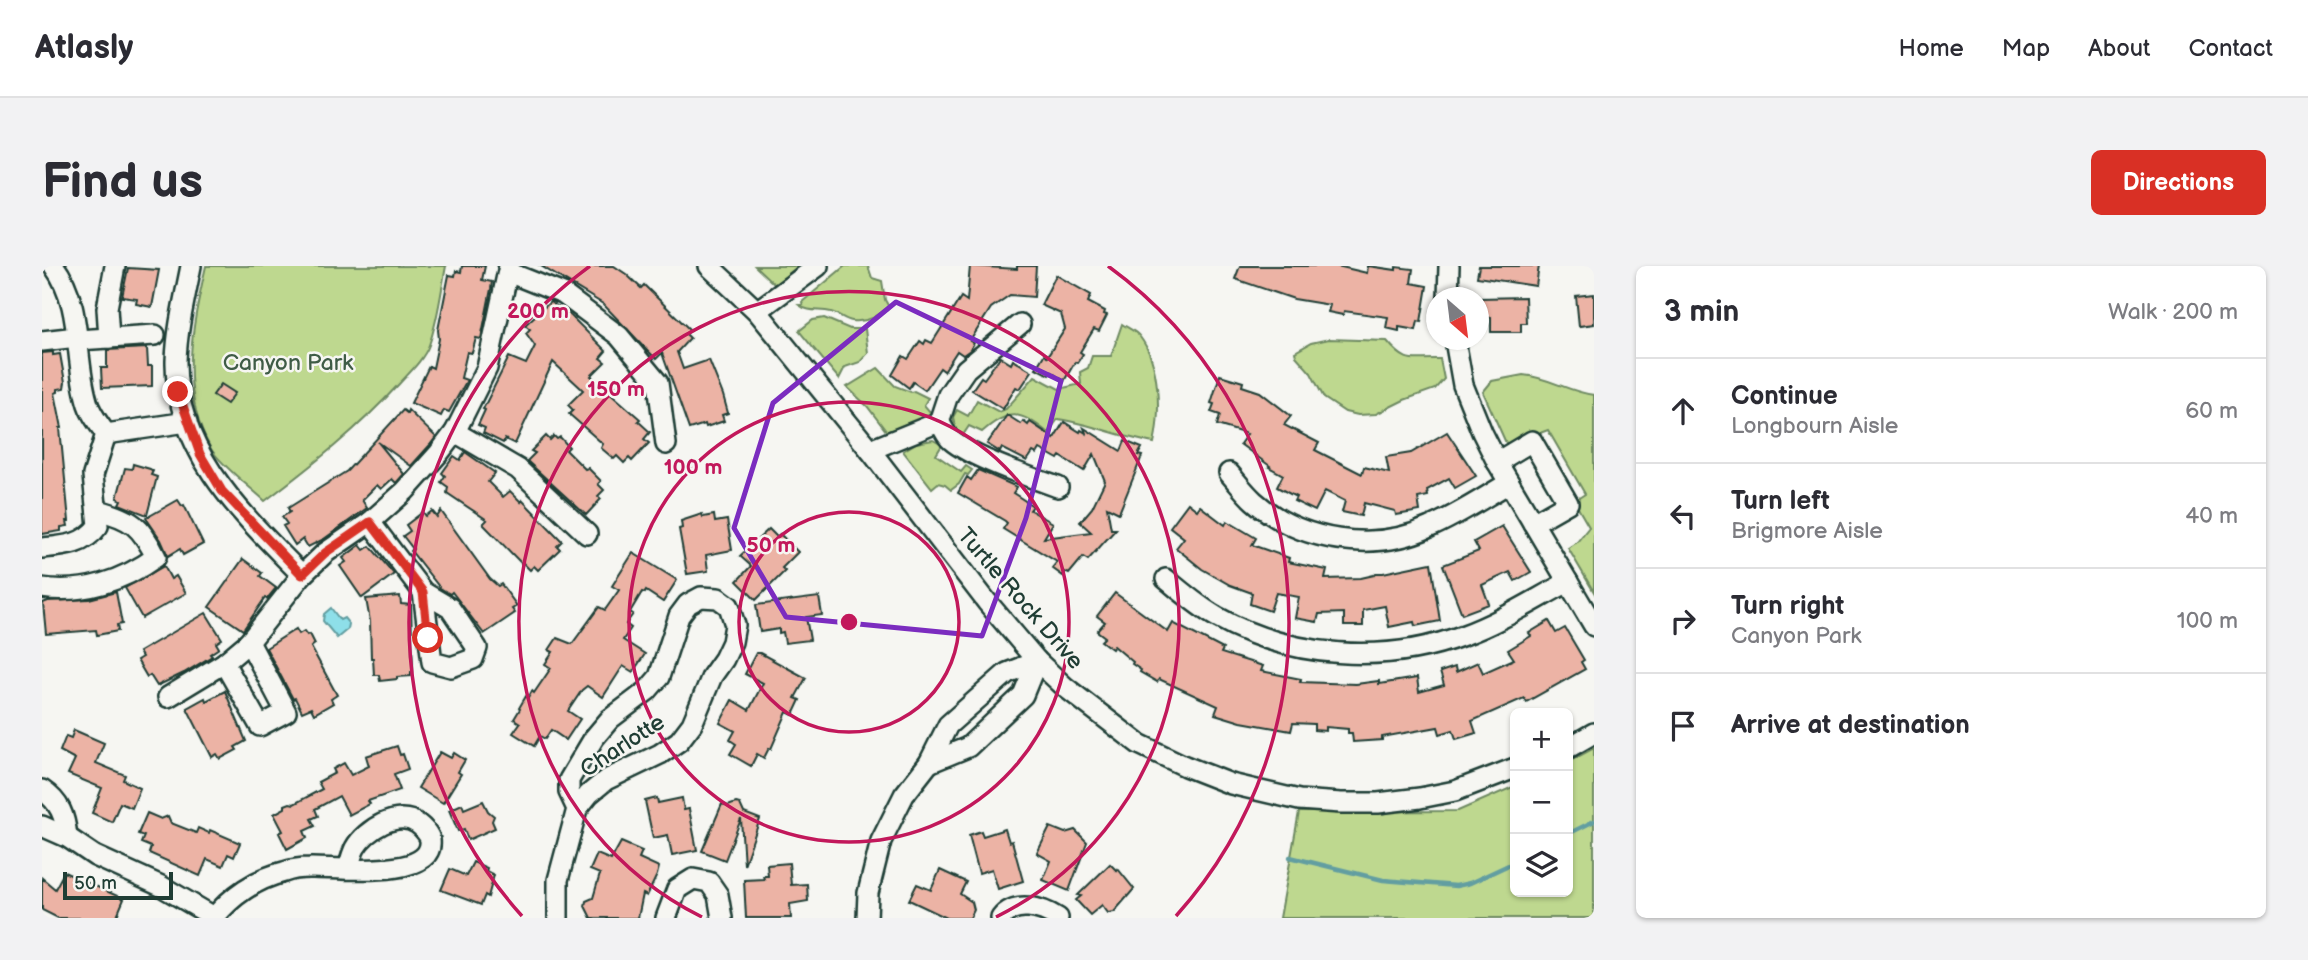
<!DOCTYPE html>
<html lang="en">
<head>
<meta charset="utf-8">
<style>
	body { margin:0; font-family:"Balsamiq Sans",sans-serif; background:#f2f2f3; color:#2b2b33 }
	.controls { position:absolute; right:21px; bottom:21px; display:grid; overflow:hidden; border-radius:10px; box-shadow:0 2px 5px #0004 }
	.controls button { width:63px; height:63px; display:grid; place-items:center; padding:0; border:0; border-bottom:2px solid #e1e1e2; background:#fff; color:#2b2b33; font:35px sans-serif }
	.compass { position:absolute; left:1384px; top:21px; width:63px; height:63px; border-radius:50%; background:#fff; box-shadow:0 2px 5px #0004; rotate:152deg }
	.scale { position:absolute; left:21px; bottom:18px; width:110px; box-sizing:border-box; padding-left:7px; border:4px solid #1f3d34; border-top:0; font-size:19px; line-height:24px; white-space:nowrap; color:#1f3d34; -webkit-text-stroke:5px #f6f6f2; paint-order:stroke }
	.stop { position:absolute; width:21px; height:21px; margin:-16px; border:5px solid #d93025; border-radius:50%; background:#fff }
	.stop.end { background:#d93025; border-color:#fff; box-shadow:0 2px 7px #0008 }
	.list { margin:0; padding:0; list-style:none }
	h2 { display:flex; justify-content:space-between; align-items:center; height:91px; margin:0; padding:0 28px; font-size:30px }
	h2 small { font-size:23px; font-weight:400; color:#7c7c81 }
	.list li { display:grid; grid-template-columns:46px 1fr auto; gap:21px; align-items:center; box-sizing:border-box; height:105px; padding:0 28px; border-top:2px solid #e1e1e2 }
	.list b { display:block; font-size:26px; white-space:nowrap }
	.list p { margin:0; font-size:23px; white-space:nowrap; color:#7c7c81 }
	.list em { font-size:23px; font-style:normal; color:#7c7c81 }
	.icon { flex:none; width:38px; height:38px; fill:none; stroke:currentColor; stroke-width:2; stroke-linecap:round; stroke-linejoin:round }
	.map { position:relative; flex:none; width:1552px; height:652px; overflow:hidden; border-radius:10px }
	header { display:flex; align-items:center; gap:42px; box-sizing:border-box; height:98px; padding:0 35px; background:#fff; border-bottom:2px solid #e1e1e2 }
	header strong { font-size:33px }
	nav { display:flex; gap:38px; margin-inline-start:auto; font-size:24px }
	.intro { display:flex; align-items:center; justify-content:space-between; box-sizing:border-box; height:168px; padding:0 42px }
	h1 { margin:0; font-size:49px }
	.button { padding:18px 32px; border-radius:10px; background:#d93025; color:#fff; font-size:24px; font-weight:700 }
	main { display:flex; gap:42px; padding:0 42px }
	aside { flex:1; background:#fff; border-radius:10px; box-shadow:0 2px 5px #0004 }
	.map>svg:first-child { display:block }
</style>
</head>
<body>
<header>
<strong>Atlasly</strong>
<nav><a>Home</a><a>Map</a><a>About</a><a>Contact</a></nav>
</header>
<div class="intro"><h1>Find us</h1><a class="button">Directions</a></div>
<main>
<div class="map">
<svg width="1552" height="652" viewBox="0 0 1552 652">
	<rect width="100%" height="100%" fill="#f6f6f2"/>
	<filter id="ink" filterUnits="userSpaceOnUse"><feTurbulence type="fractalNoise" baseFrequency=".0143" numOctaves="2"/><feDisplacementMap in="SourceGraphic" scale="14" xChannelSelector="R" yChannelSelector="G"/><feConvolveMatrix kernelMatrix="1 2 1 2 8 2 1 2 1" color-interpolation-filters="sRGB"/></filter>
	<g filter="url(#ink)">
		<g fill="#bed88f" stroke="#6e8a62" stroke-width="2">
			<path d="M164 0H404C399 26 396 54 387 79 382 93 367 107 357 118 315 164 273 197 223 235 209 222 178 198 169 183 136 126 150 61 164 0Z"/>
			<polygon points="713,0 756,0 733,19"/>
			<path d="M803 0H826L830 12 840 15 843 34 847 41C837 50 824 57 810 55 803 54 797 48 789 46 777 43 767 47 757 39H761L760 36Z"/>
			<polygon points="782,52 808,63 823,63 826,87 818,96 803,101 797,113 757,65 771,54"/>
			<path d="M1080 58C1086 62 1094 65 1098 71 1118 97 1119 146 1112 177 1079 171 1049 158 1016 153L1006 167C979 144 966 143 940 166L927 160 921 169 914 164 911 151 915 144 926 150 935 134 957 146 964 143 993 110 1017 123 1039 118 1038 106 1046 102 1050 90H1069Z"/>
			<path d="M1287 73 1345 75C1366 100 1370 92 1398 93L1402 113 1393 123 1362 134 1334 148 1316 149 1303 146 1282 132 1269 107 1254 90 1253 86 1269 77Z"/>
			<polygon points="836,102 853,120 869,126 872,125 886,132 882,139 889,147 886,152 864,158 848,170 825,140 805,121"/>
			<path d="M1481 109C1506 111 1527 126 1552 129V326L1526 282 1535 276 1547 261 1532 235 1543 228 1506 164 1471 177H1464L1441 126 1450 115Z"/>
			<polygon points="891,174 900,179 894,189 919,206 924,200 930,204 926,209 923,208 917,218 909,224 903,219 896,217 890,222 861,185 874,177"/>
			<polygon points="1552,482 1552,652 1238,652 1257,546 1416,545 1473,520 1473,626 1526,626 1526,496"/>
		</g>
		<polygon fill="#8edfe9" stroke="#629ea1" stroke-width="2" points="289,342 298,354 302,352 307,358 306,363 295,372 281,355 282,348"/>
		<g fill="none" stroke-linecap="round" stroke-linejoin="round">
			<g stroke="#629ea1" stroke-width="4.5">
				<polyline points="1526,568 1552,555"/>
				<polyline points="1248,591 1341,614 1414,620 1428,617 1473,596"/>
			</g>
		</g>
		<g fill="#ecb3a5" stroke="#1f3d34" stroke-width="2">
			<polygon points="420,0 443,0 440,14 450,16 449,23 439,73 434,72 430,87 425,86 419,112 425,114 407,146 402,144 399,150 369,137 387,100 391,102 397,73 396,64 407,9 413,10 414,5 419,6"/>
			<polygon points="499,0 572,0 584,8 599,22 602,19 648,64 644,68 648,72 635,86 641,103 667,94 681,129 686,147 680,149 682,155 664,161 663,158 647,163 620,87 614,93 561,38"/>
			<polygon points="928,0 975,3 975,0 994,0 992,31 968,29 949,42 928,75 932,77 928,84 921,89 915,85 902,105 898,102 883,124 871,116 867,122 850,109 861,90 866,93 878,75 882,78 884,74 890,77 919,31 925,35"/>
			<polygon points="1198,0 1295,0 1325,7 1326,0 1354,4 1354,1 1371,3 1369,17 1385,20 1379,56 1376,55 1374,64 1357,61 1357,65 1344,62 1346,51 1302,45 1301,49 1286,46 1288,39 1252,33 1193,13"/>
			<polygon points="1437,0 1497,0 1494,20 1435,11"/>
			<polygon points="86,2 117,4 110,41 94,38 95,33 80,31"/>
			<polygon points="1014,9 1049,29 1046,36 1063,45 1062,48 1065,49 1057,65 1052,63 1038,86 1041,88 1035,97 1033,96 1022,115 1009,106 1007,109 994,102 1002,89 1005,91 1023,63 1019,48 999,39"/>
			<polygon points="1552,28 1552,58 1537,60 1534,30"/>
			<polygon points="1483,31 1484,57 1479,57 1479,66 1449,66 1449,51 1437,52 1437,32"/>
			<polygon points="508,36 528,49 564,85 558,92 563,96 549,110 598,153 596,155 608,166 602,173 607,177 590,195 587,192 582,197 575,190 572,193 559,182 561,178 527,148 531,144 526,139 541,124 511,96 473,178 463,173 461,177 441,167 443,162 436,159 443,144 441,143 467,91 484,98 493,80 484,67 488,63 483,59"/>
			<polygon points="105,82 106,100 110,100 110,120 60,122 59,102 65,102 65,84"/>
			<polygon points="11,86 11,89 18,88 23,116 22,122 16,123 16,126 13,127 20,162 18,162 27,255 25,255 26,260 19,261 19,265 0,268 0,87"/>
			<polygon points="958,91 969,98 971,94 990,105 978,123 974,121 961,143 930,124 939,111 942,113"/>
			<polygon points="1178,109 1201,116 1200,120 1218,126 1249,150 1242,159 1277,177 1273,184 1320,208 1322,201 1347,207 1344,191 1369,187 1405,166 1434,210 1413,222 1407,212 1385,224 1386,230 1376,232 1378,245 1354,249 1353,245 1322,237 1319,250 1300,246 1303,235 1283,225 1273,245 1252,235 1254,231 1235,221 1241,209 1227,201 1228,200 1198,178 1205,168 1175,159 1178,149 1169,146 1172,138 1169,137"/>
			<polygon points="179,118 193,127 185,138 171,129"/>
			<polygon points="361,144 365,147 366,144 394,171 388,179 369,200 336,176 362,208 354,217 350,213 339,223 335,219 320,234 325,242 282,273 266,281 261,273 253,279 241,260 245,258 240,251 248,246 246,242 305,205"/>
			<polygon points="965,149 979,158 981,155 986,159 988,156 1012,172 1022,156 1038,166 1039,164 1044,167 1042,162 1079,185 1083,175 1100,182 1096,189 1100,190 1077,247 1065,241 1069,263 1074,263 1046,294 1041,291 1027,308 1023,306 1021,310 1010,302 1015,296 961,263 965,257 963,255 916,227 925,211 929,214 936,204 975,221 971,227 991,240 988,244 1011,257 1002,272 1049,266 1038,256 1050,242 1063,215 1052,188 1042,205 1018,190 1016,193 998,183 995,188 991,186 985,195 960,182 958,186 945,178"/>
			<polygon points="504,170 508,174 512,170 515,173 518,171 527,181 524,184 543,203 546,202 559,215 556,218 562,224 556,230 559,233 544,249 485,195 493,187 489,185"/>
			<polygon points="423,186 453,207 446,216 461,231 468,225 479,236 480,234 520,275 515,280 518,283 496,304 492,300 488,304 481,297 480,298 441,258 445,254 405,227 406,221 399,216 403,210 400,207 412,190 418,194"/>
			<polygon points="91,198 108,203 111,205 109,209 115,211 105,249 77,238 79,234 75,232 83,202 90,203"/>
			<polygon points="136,234 140,240 142,239 161,278 141,289 138,283 126,290 119,274 104,252"/>
			<polygon points="1146,237 1155,244 1158,240 1183,259 1185,255 1214,272 1210,279 1247,292 1246,296 1285,304 1283,313 1319,312 1332,309 1334,307 1341,307 1389,297 1398,355 1373,360 1372,356 1347,361 1343,340 1321,344 1321,360 1302,360 1302,347 1277,348 1275,356 1253,352 1257,331 1234,327 1228,345 1208,338 1210,327 1188,319 1160,303 1134,282 1142,272 1128,261"/>
			<polygon points="390,245 395,251 399,245 448,313 456,320 459,318 475,340 470,343 473,347 442,368 410,326 408,328 398,322 369,285 371,283 361,270 368,265 364,259 381,246 384,250"/>
			<polygon points="660,248 661,251 672,249 673,256 685,254 690,284 664,289 666,305 645,308 637,263 640,262 639,255"/>
			<polygon points="1460,260 1489,306 1473,315 1468,306 1440,319 1447,338 1420,348 1401,299 1437,285 1432,276"/>
			<polygon points="727,263 735,271 738,268 756,286 740,302 743,305 714,334 695,315 709,300 698,290"/>
			<polygon points="318,279 322,284 328,280 352,308 320,332 298,300 304,296 301,292"/>
			<polygon points="591,287 635,314 621,336 604,325 603,327 600,326 588,346 591,348 584,358 589,362 581,374 603,388 591,406 581,400 561,431 545,420 540,424 526,445 538,453 524,474 509,464 503,473 498,470 492,480 471,467 478,457 472,453 478,443 477,442 484,430 486,432 490,425 492,427 509,402 503,398 511,386 507,384 515,372 530,378 557,341 563,344 577,324 570,320"/>
			<polygon points="201,293 220,307 218,310 234,322 225,333 223,332 201,364 167,341"/>
			<polygon points="122,300 129,313 134,310 144,327 100,352 83,322"/>
			<polygon points="74,326 80,358 75,359 76,365 55,369 54,364 4,368 1,337 6,335 47,333"/>
			<polygon points="1073,327 1126,366 1131,357 1181,383 1179,387 1221,400 1219,405 1259,413 1258,416 1314,418 1337,415 1337,418 1375,412 1377,426 1402,419 1398,406 1413,401 1414,406 1436,396 1441,407 1472,393 1466,384 1489,370 1487,367 1507,355 1514,367 1523,362 1542,394 1539,396 1543,403 1484,436 1482,432 1430,455 1434,467 1414,473 1411,464 1398,468 1396,461 1340,471 1340,474 1311,476 1310,467 1306,467 1306,463 1284,461 1284,465 1272,464 1272,458 1251,457 1249,465 1199,456 1173,448 1176,440 1117,413 1115,416 1098,406 1099,404 1090,398 1091,396 1072,380 1070,383 1059,375 1063,371 1055,365 1063,356 1055,350"/>
			<polygon points="358,330 359,338 369,339 371,406 369,406 369,410 355,411 355,413 338,415 337,409 332,409 331,392 329,392 328,355 324,333"/>
			<polygon points="777,331 780,349 764,351 768,374 743,377 741,366 737,367 737,363 718,366 714,339"/>
			<polygon points="164,347 180,373 174,377 177,382 168,388 170,390 142,407 115,420 108,409 105,411 95,394 100,391 97,386"/>
			<polygon points="254,363 257,368 262,365 265,369 268,368 273,378 269,381 295,429 289,433 291,437 272,448 269,442 260,446 253,432 251,433 224,382"/>
			<polygon points="714,387 718,387 764,412 753,432 758,434 751,449 745,446 729,483 727,482 722,492 715,488 709,500 688,488 694,478 688,474 693,465 678,457 690,434 707,444 721,417 703,408"/>
			<polygon points="183,425 204,475 193,481 195,484 178,493 175,488 170,491 145,442 163,432 164,435"/>
			<polygon points="32,464 62,477 54,497 83,509 81,514 98,522 90,542 78,537 70,556 50,547 60,522 26,508 33,493 18,485 24,470 29,472"/>
			<polygon points="355,480 358,489 361,488 366,503 352,508 358,524 326,535 328,538 307,549 297,530 273,543 276,550 269,553 273,560 262,565 265,572 245,583 237,567 241,565 232,548 243,542 243,539 248,537 252,538 280,523 276,516 293,507 291,503 302,497 309,509 327,500 324,490"/>
			<polygon points="398,486 409,492 412,487 423,494 416,506 419,508 401,537 376,522"/>
			<polygon points="615,532 616,537 640,532 642,544 647,543 655,584 630,589 626,569 611,572 603,535"/>
			<polygon points="441,535 446,545 452,550 450,555 453,562 426,574 422,563 416,565 407,544 420,538 422,543"/>
			<polygon points="694,537 698,538 702,547 718,553 702,599 699,553 683,594 660,585 680,538 686,540"/>
			<polygon points="105,547 119,553 126,550 129,557 154,567 156,562 167,567 168,564 198,577 192,591 186,588 181,600 165,593 158,610 107,587 109,581 99,577 102,570 96,568"/>
			<polygon points="1008,561 1023,567 1033,564 1045,576 1027,625 1001,614 1009,595 995,587"/>
			<polygon points="963,563 967,576 970,575 981,615 956,623 950,603 937,607 927,569 939,565 941,570"/>
			<polygon points="579,576 600,585 597,592 617,601 615,609 605,630 601,628 596,652 549,652 543,640 544,635 551,632 558,608 548,604 555,588 569,594"/>
			<polygon points="431,596 445,602 444,605 452,609 446,631 443,629 439,639 399,624 408,603 424,610"/>
			<polygon points="747,597 749,619 765,618 766,635 748,638 749,652 704,652 702,614 722,613 721,610 726,610 725,599"/>
			<polygon points="1068,598 1075,605 1076,603 1092,623 1072,646 1066,647 1060,639 1048,649 1034,634 1039,630 1036,629"/>
			<polygon points="898,604 924,616 918,628 930,636 932,644 928,652 905,652 867,634 875,618 889,624"/>
			<polygon points="22,606 82,633 74,652 16,652 0,644 0,612 13,623"/>
		</g>
		<g fill="none" stroke-linecap="round" stroke-linejoin="round">
			<g stroke="#1f3d34" stroke-width="24">
				<g id="minor">
					<path d="M12 0C41 39 32 91 45 135 48 147 57 158 64 168"/>
					<path d="M149 0C143 31 135 63 134 95 133 186 201 249 260 309"/>
					<polyline points="667,0 715,45 828,184 945,336 995,395 1023,421 1097,478 1143,500 1189,518 1257,534 1299,537 1336,537 1378,532 1413,525 1473,502"/>
					<polyline points="466,6 521,28 577,70 616,117 624,178"/>
					<polyline points="1406,32 1407,0"/>
					<polyline points="715,45 776,0"/>
					<polyline points="67,72 65,42 73,0"/>
					<polyline points="36,74 113,69"/>
					<polyline points="1413,74 1421,119 1440,166 1455,196 1552,360"/>
					<polyline points="0,75 35,71"/>
					<path d="M897 156C901 161 904 170 909 174 928 191 990 212 1016 221"/>
					<polyline points="413,166 476,203 545,268"/>
					<polyline points="64,168 145,156"/>
					<polyline points="828,184 897,156 906,129 924,103 978,58"/>
					<polyline points="1455,196 1490,175 1526,237 1491,257"/>
					<path d="M1187 207C1195 216 1203 227 1212 235 1258 276 1332 287 1388 261 1416 249 1441 232 1467 217"/>
					<polyline points="328,256 381,326 408,342 435,382 431,393 409,401 390,396 381,326"/>
					<path d="M0 282C23 280 42 279 56 260L51 209 64 168"/>
					<path d="M1124 313C1140 326 1157 341 1175 351 1248 392 1344 399 1422 369 1458 356 1492 334 1526 316"/>
					<path d="M0 322C41 328 81 315 114 291 99 260 90 253 56 244"/>
					<polyline points="182,397 218,460 244,446 207,376"/>
					<polyline points="126,431 182,397 207,376 260,309 283,287 328,256 363,225 397,187 413,166 445,102 467,0"/>
					<polyline points="1526,482 1552,467"/>
					<polyline points="887,497 926,481 981,429 995,395"/>
					<path d="M0 524C18 536 23 550 25 571"/>
					<polyline points="0,560 25,571 53,590 119,620 172,651"/>
					<path d="M172 652C189 630 214 613 242 606 250 603 260 602 268 602 291 601 393 615 388 574 387 568 380 561 376 558 356 543 323 564 313 582 310 588 308 596 306 603"/>
					<polyline points="516,652 516,614 535,543 547,528 564,514 618,488 637,475 650,458 670,410 682,393 690,376 693,359 687,340 676,332 659,331 646,338 637,350 617,411 605,425 568,453 552,472 527,514 527,526 535,543"/>
					<polyline points="624,652 635,623 651,613 667,616 676,629 680,652"/>
					<polyline points="825,652 826,627 839,575 862,529 887,497 906,459 965,407 995,395"/>
					<path d="M959 652C973 634 999 641 1016 652"/>
				</g>
			</g>
			<use href="#minor" stroke="#f6f6f2" stroke-width="19"/>
		</g>
	</g>
	<g fill="none" stroke-linecap="round" stroke-linejoin="round" filter="url(#ink)">
		<polyline stroke="#d93025" stroke-width="9" points="136,126 158,188 180,225 260,309 283,287 328,256 381,326 386,372"/>
	</g>
	<path fill="none" stroke="#7b2cbf" stroke-width="5" stroke-linejoin="round" d="M854 36 1019 115 984 252 940 370 744 351 692 262 731 137Z"/>
	<g fill="none" stroke="#c2185b" stroke-width="3.5">
		<circle cx="807" cy="356" r="110"/>
		<circle cx="807" cy="356" r="220"/>
		<path d="M660 651A330 330 0 1 1 954 651"/>
		<path d="M480 650A440 440 0 0 1 548 0M1066 0A440 440 0 0 1 1134 650"/>
	</g>
	<g text-anchor="middle" stroke-width="5" stroke-linejoin="round" paint-order="stroke">
		<g font-size="23" fill="#3f5c46" stroke="#f6f6f2">
			<text x="246" y="104">Canyon Park</text>
		</g>
		<g font-size="23" fill="#1f3d34" stroke="#f6f6f2">
			<text transform="translate(979 332) rotate(49)" y="8">Turtle Rock Drive</text>
			<text transform="translate(580 479) rotate(-33)" y="8">Charlotte</text>
		</g>
	</g>
	<circle cx="807" cy="356" r="10" fill="#c2185b" stroke="#f6f6f2" stroke-width="3.5"/>
	<g font-size="21" text-anchor="middle" font-weight="bold" fill="#c2185b" stroke="#f6f6f2" stroke-width="5" stroke-linejoin="round" paint-order="stroke">
		<text x="496" y="52">200 m</text>
		<text x="574" y="130">150 m</text>
		<text x="651" y="208">100 m</text>
		<text x="729" y="286">50 m</text>
	</g>
</svg>
<div class="controls">
<button>+</button>
<button>−</button>
<button><svg class="icon" aria-label="layers" viewBox="0 0 24 24"><path d="M12 4l9 5-9 5-9-5zM3 14l9 5 9-5"/></svg></button>
</div>
<svg class="compass" viewBox="-18 -18 36 36"><path d="M0-13l5 13h-10z" fill="#e53935"/><path d="M0 13l5-13h-10z" fill="#7c7c81"/></svg>
<div class="scale">50 m</div>
<div class="stop" style="left:386px;top:372px"></div>
<div class="stop end" style="left:136px;top:126px"></div>
</div>
<aside>
<h2>3 min<small>Walk · 200 m</small></h2>
<ul class="list">
<li><svg class="icon" aria-label="ahead" viewBox="0 0 24 24"><path d="M12 20V5M6 11l6-6 6 6"/></svg><div><b>Continue</b><p>Longbourn Aisle</p></div><em>60 m</em></li>
<li><svg class="icon" aria-label="left" viewBox="0 0 24 24"><path d="M17 20v-9H6M10 6l-5 5 5 5"/></svg><div><b>Turn left</b><p>Brigmore Aisle</p></div><em>40 m</em></li>
<li><svg class="icon" aria-label="right" viewBox="0 0 24 24"><path d="M7 20v-9h11M14 6l5 5-5 5"/></svg><div><b>Turn right</b><p>Canyon Park</p></div><em>100 m</em></li>
<li><svg class="icon" aria-label="arrive" viewBox="0 0 24 24"><path d="M6 21V4h12l-3 4 3 4H6"/></svg><div><b>Arrive at destination</b></div></li>
</ul>
</aside>
</main>
</body>
</html>
